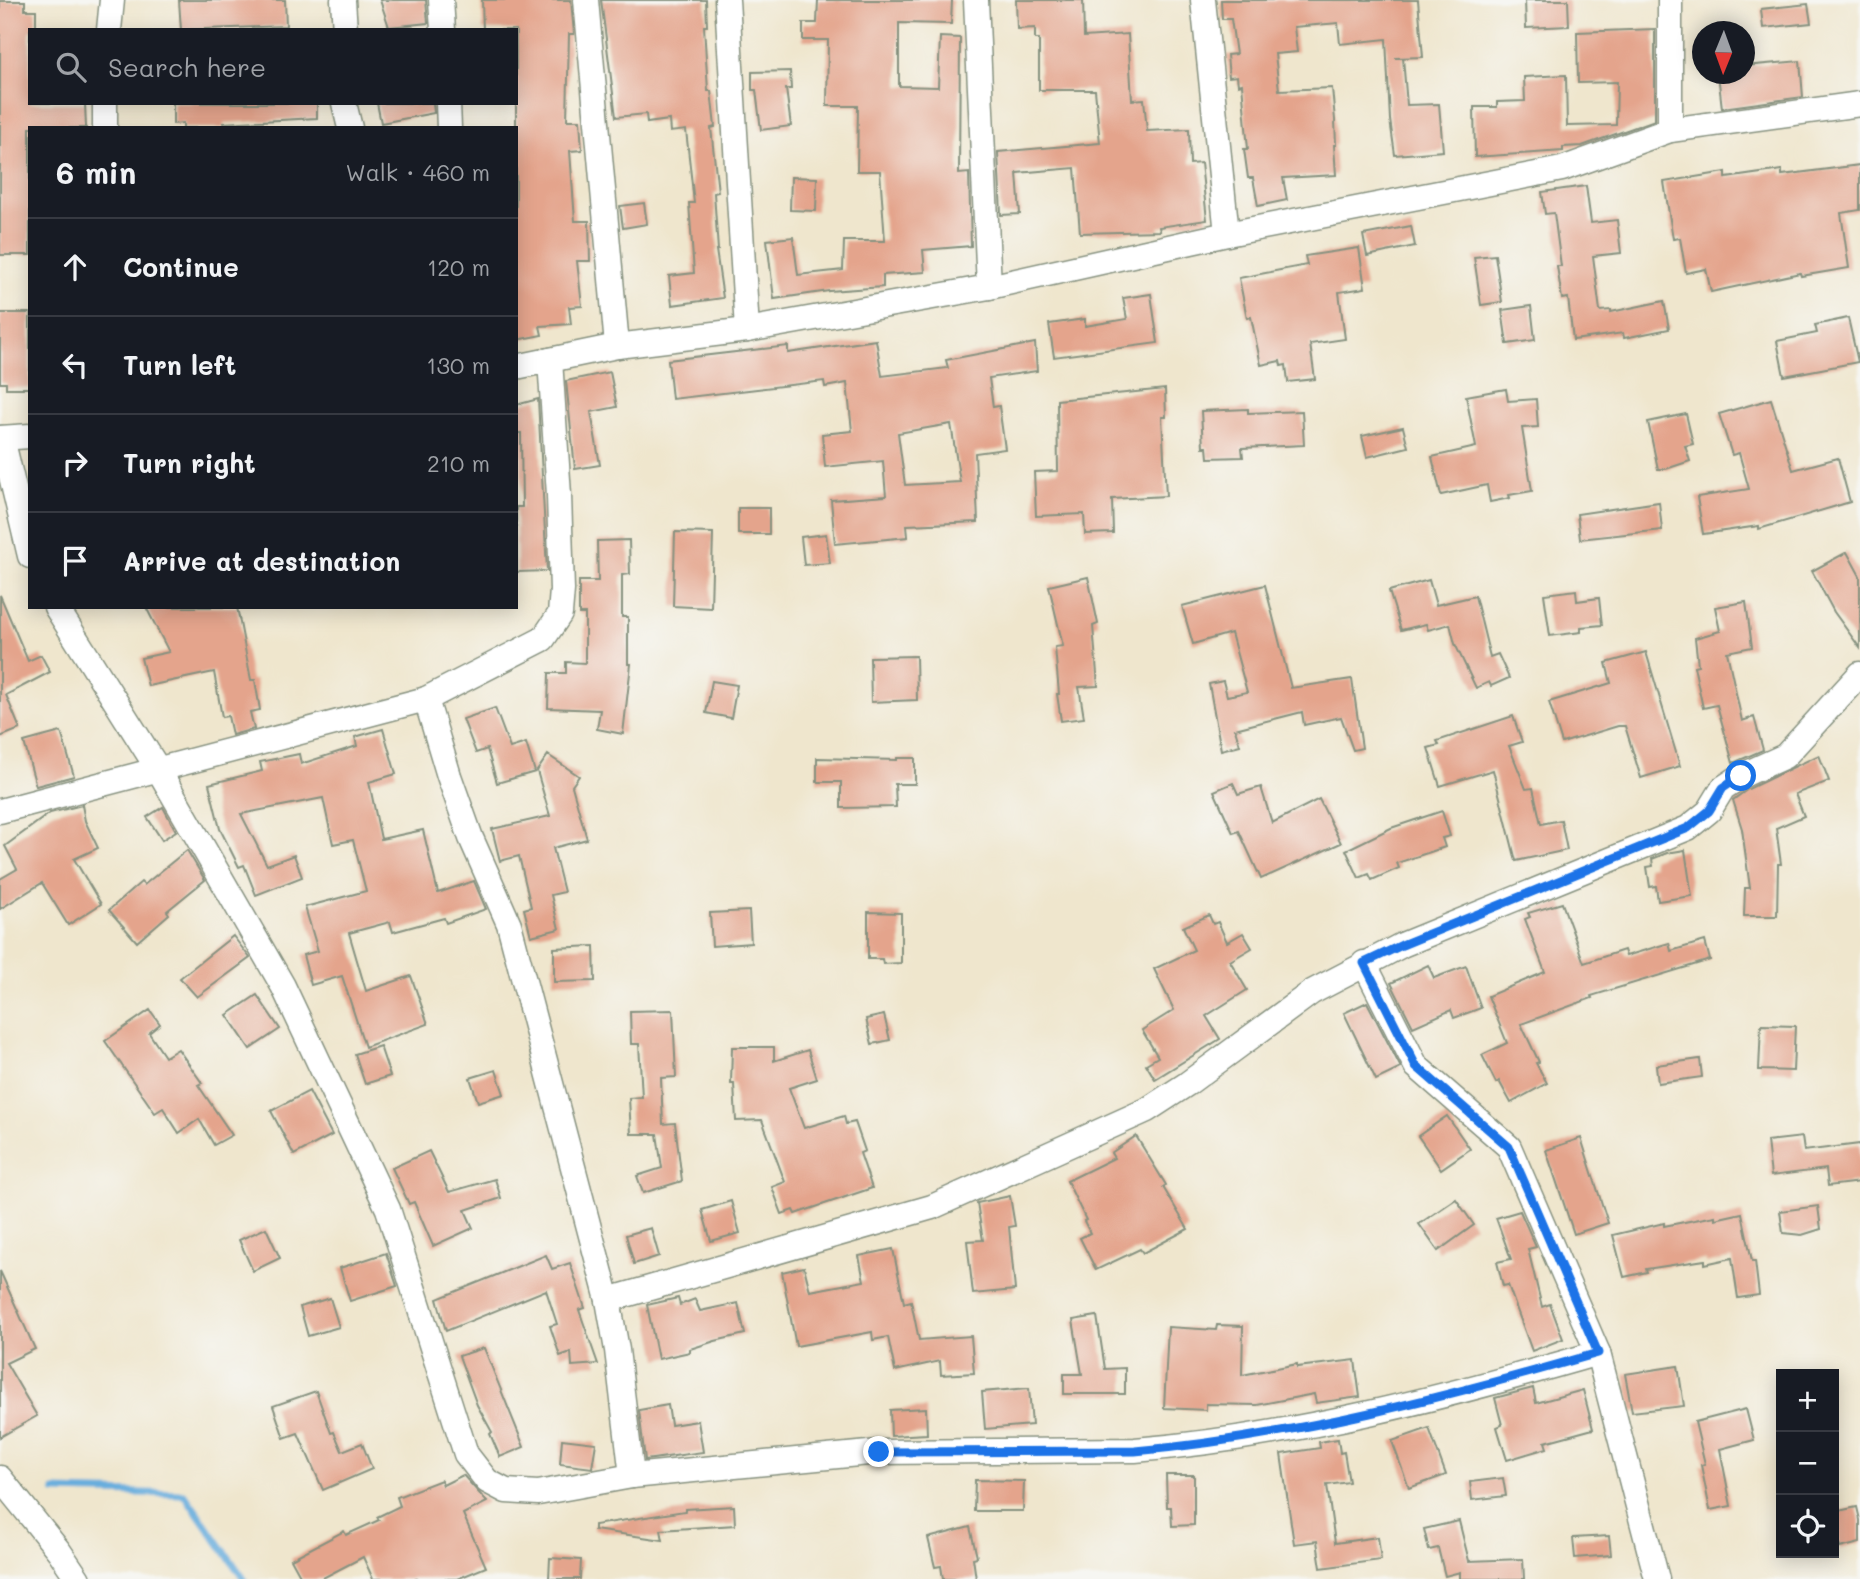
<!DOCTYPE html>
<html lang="en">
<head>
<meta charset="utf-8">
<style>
	body { margin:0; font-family:Mali,sans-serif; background:#20242c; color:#f1f3f6 }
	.controls { position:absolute; right:21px; bottom:21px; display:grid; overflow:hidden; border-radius:0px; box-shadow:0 4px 18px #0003 }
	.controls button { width:63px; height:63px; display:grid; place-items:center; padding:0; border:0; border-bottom:2px solid #363941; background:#171b24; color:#f1f3f6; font:35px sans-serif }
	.compass { position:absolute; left:1692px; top:21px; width:63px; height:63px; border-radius:50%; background:#171b24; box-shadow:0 4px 18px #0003; rotate:181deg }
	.stop { position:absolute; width:21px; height:21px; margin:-16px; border:5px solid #1a73e8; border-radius:50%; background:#fff }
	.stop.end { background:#1a73e8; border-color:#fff; box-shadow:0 2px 7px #0008 }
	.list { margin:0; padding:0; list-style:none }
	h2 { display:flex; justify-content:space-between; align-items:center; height:91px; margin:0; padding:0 28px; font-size:30px }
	h2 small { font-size:23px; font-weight:400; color:#9ea1a6 }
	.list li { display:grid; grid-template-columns:46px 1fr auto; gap:21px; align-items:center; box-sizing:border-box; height:98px; padding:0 28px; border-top:2px solid #363941 }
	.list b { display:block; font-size:26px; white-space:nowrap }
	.list em { font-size:23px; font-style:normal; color:#9ea1a6 }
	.icon { flex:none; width:38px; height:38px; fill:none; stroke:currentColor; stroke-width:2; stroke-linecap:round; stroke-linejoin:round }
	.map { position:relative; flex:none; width:1860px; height:1579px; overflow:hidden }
	.search { position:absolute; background:#171b24; box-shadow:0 4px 18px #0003; left:28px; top:28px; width:490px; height:77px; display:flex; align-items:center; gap:18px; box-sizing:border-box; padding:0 24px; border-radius:0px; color:#9ea1a6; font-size:26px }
	.panel { position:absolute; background:#171b24; box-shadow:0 4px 18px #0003; left:28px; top:126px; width:490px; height:483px; border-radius:0px }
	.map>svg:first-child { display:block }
</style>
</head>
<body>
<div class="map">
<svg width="1860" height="1579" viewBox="0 0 1860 1579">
	<rect width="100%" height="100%" fill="#f6f6f2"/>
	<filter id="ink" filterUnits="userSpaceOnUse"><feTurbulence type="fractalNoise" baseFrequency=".0143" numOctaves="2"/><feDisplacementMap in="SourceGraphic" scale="14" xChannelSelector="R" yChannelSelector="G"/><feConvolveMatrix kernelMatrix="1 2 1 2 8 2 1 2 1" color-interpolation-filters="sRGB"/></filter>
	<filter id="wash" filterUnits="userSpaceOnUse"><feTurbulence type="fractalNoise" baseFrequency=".00686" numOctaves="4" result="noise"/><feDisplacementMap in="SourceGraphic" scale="28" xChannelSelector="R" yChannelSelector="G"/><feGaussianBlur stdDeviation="1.57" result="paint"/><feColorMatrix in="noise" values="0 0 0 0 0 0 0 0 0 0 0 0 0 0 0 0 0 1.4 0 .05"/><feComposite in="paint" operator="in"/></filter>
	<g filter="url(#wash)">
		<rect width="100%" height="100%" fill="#efe6cd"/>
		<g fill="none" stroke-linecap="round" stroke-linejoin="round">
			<polyline stroke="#67addd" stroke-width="7" points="55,1491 184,1494 244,1579"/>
		</g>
		<g id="blocks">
			<g fill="#e4a48c" fill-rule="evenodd">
				<polygon points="179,0 285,0 286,26 181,30"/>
				<polygon points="380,0 426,0 428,23 389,27"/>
				<polygon points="482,0 571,0 574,34 569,34 567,120 580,120 582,150 570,151 575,221 589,221 590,261 577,261 582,306 569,307 571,324 540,326 542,335 516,340 516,30 483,30"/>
				<polygon points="601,0 706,0 707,26 704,26 708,91 711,91 715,127 711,128 718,192 714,193 718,250 716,250 723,298 672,305 669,276 694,273 689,203 694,203 686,130 670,132 669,120 647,123 646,114 616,117"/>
				<polygon points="818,0 952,0 951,24 899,23 899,86 938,87 940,37 960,38 959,174 969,173 971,246 923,250 925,272 883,275 883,287 829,291 774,299 767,240 793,237 798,275 843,270 844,241 885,241 880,171 857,171 858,106 827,106 828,40 803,40 803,23 817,23"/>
				<polygon points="1016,0 1083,0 1084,37 1128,34 1132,100 1144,99 1147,131 1189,129 1190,164 1201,163 1207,220 1159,227 1160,231 1080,233 1075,168 1017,173 1020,214 1001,215 998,152 1100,143 1095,90 1039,90 1039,39 1035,39 1035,28 1017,29"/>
				<polygon points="1221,0 1418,0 1423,57 1395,58 1403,58 1407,105 1439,104 1443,151 1395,155 1390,120 1386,39 1340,44 1338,23 1294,27 1297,52 1275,54 1279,90 1332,88 1335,120 1336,145 1334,145 1336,175 1283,178 1287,200 1258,206 1253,178 1248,178 1244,149 1248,149 1242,84 1238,85 1237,76 1229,77 1227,55 1236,54 1231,19 1222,19"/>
				<polygon points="1525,0 1568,0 1569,26 1526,28"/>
				<polygon points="0,1 25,1 25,10 36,10 36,30 30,30 30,103 85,103 86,128 30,128 30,255 0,255"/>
				<polygon points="1808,4 1811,23 1763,28 1761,9"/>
				<polygon points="1655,29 1655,120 1582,146 1563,147 1563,151 1475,157 1474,107 1497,107 1497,102 1525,101 1524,77 1566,75 1567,126 1616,125 1617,82 1578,83 1577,32"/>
				<polygon points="1800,61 1803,97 1722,108 1718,74 1745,74 1745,66"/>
				<polygon points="790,71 791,89 786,89 791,126 761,130 756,90 752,90 752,72"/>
				<polygon points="173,103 317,103 317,118 224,123 224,128 183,128 183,123 173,124"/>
				<polygon points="377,103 433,103 434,113 381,123"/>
				<polygon points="1860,165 1860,210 1841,213 1849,268 1801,276 1800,273 1711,292 1706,269 1686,273 1680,238 1673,239 1664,182 1726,172 1726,178 1782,170 1782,175"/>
				<polygon points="791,177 817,178 816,211 790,210"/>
				<polygon points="1586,186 1591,223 1617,220 1621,253 1593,256 1600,311 1611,310 1611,312 1664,301 1669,329 1624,338 1623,333 1573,340 1568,298 1562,299 1557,266 1561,266 1554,213 1545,214 1542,192"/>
				<polygon points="644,203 647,224 623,228 620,206"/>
				<polygon points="1411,226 1415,246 1367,256 1363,235"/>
				<polygon points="1359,248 1365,288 1339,292 1345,339 1310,344 1315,379 1288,382 1286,365 1281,366 1280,361 1261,365 1251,317 1247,318 1239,278 1307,265 1305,256"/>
				<polygon points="1495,255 1502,302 1481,305 1474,257"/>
				<polygon points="1151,294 1158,343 1054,357 1049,324 1085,319 1085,326 1127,319 1123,298"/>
				<polygon points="1531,306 1535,340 1507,344 1502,310"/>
				<polygon points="0,313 30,313 30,388 6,388 6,383 0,383"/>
				<polygon points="1848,318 1858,362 1784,376 1777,341 1817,333 1815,325"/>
				<path d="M876 340 882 376 948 368 946 360 1035 343 1037 371 989 378 993 407 999 406 1005 449 975 453 978 522 907 525 908 537 835 544 831 500 886 496 883 461 825 467 822 434 852 431 847 383 825 387 824 381 672 399 668 360 788 346V353ZM951 424 960 482 905 485 898 433Z"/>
				<polygon points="610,372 617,407 591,412 600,465 575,469 566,381"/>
				<polygon points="1165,389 1166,417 1162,417 1166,496 1112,499 1113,533 1085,534 1084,514 1036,516 1034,472 1058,471 1057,400"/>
				<polygon points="1506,389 1508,401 1536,399 1538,427 1522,428 1532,491 1509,495 1510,498 1490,502 1487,485 1441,495 1432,457 1476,447 1466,396"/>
				<polygon points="538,399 547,571 517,572 516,507 522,507 521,433 516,433 516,405"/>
				<polygon points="1771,399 1793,470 1838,458 1850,502 1759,529 1759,526 1703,534 1697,497 1749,489 1739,453 1732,455 1719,414"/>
				<polygon points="1248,409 1248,413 1302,411 1304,445 1242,448 1243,457 1208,458 1207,447 1203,447 1201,411"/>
				<polygon points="1686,414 1693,444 1685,446 1690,461 1666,469 1658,469 1648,422"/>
				<polygon points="1403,427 1408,447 1367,457 1362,436"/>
				<polygon points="1659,502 1662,530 1580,539 1577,514"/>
				<rect x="738" y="508" width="31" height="26"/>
				<polygon points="675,532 713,533 711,608 673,606"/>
				<polygon points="826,534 830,563 804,565 801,537"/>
				<polygon points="629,540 630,574 622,575 622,617 628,617 628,664 631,664 623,734 597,729 600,710 548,708 549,673 566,673 566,662 585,663 585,614 579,614 579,581 598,581 597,541"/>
				<polygon points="1847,552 1860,576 1860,648 1834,612 1812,571"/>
				<polygon points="1088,577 1098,624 1093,626 1098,686 1079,687 1084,718 1061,721 1057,694 1059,694 1055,647 1063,646 1049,586"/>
				<polygon points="1429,580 1436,605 1475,596 1490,657 1498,654 1509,678 1491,686 1489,682 1476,688 1455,644 1450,624 1428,630 1426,624 1401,630 1389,591"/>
				<polygon points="1265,585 1291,688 1352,679 1362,748 1353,750 1341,717 1304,725 1302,712 1235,729 1240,745 1221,750 1209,684 1223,681 1227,696 1247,692 1231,633 1193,644 1182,606"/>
				<polygon points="1576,590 1577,601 1599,598 1602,625 1581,627 1581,632 1550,636 1544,594"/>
				<polygon points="0,595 28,661 41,655 50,672 6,695 20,729 0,737"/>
				<polygon points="1746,602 1752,647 1727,652 1742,721 1754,717 1763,750 1733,763 1717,705 1703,708 1694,666 1698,665 1695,638 1720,631 1715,607"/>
				<polygon points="146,607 237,607 251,680 255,680 260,710 250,712 254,729 232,735 228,716 222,717 214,672 148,686 141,658 169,652"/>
				<polygon points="1646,652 1680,766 1641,778 1625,726 1618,726 1562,743 1549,702 1611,683 1606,663"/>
				<polygon points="916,656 917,700 871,702 870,657"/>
				<polygon points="712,681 737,685 731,718 706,713"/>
				<polygon points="495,708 510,748 526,743 535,772 497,783 487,749 476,753 463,719"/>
				<polygon points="1513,716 1522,742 1509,746 1526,789 1533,788 1541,824 1561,820 1567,850 1516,861 1493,770 1440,786 1428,748 1439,745 1437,741"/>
				<polygon points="383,729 396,774 369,782 381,839 423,830 438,893 474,881 486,909 446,923 444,918 393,932 390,922 349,933 366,991 411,976 428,1024 365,1047 342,976 311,985 303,955 318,951 305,907 366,891 353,840 333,844 323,798 241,814 267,865 294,855 302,877 256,895 244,865 239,867 220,829 209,784 262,771 260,762 299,754 301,764 357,746 355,737"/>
				<polygon points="61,732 74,776 36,786 24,742"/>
				<polygon points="548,755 579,776 572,786 587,839 553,848 564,892 551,895 559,929 531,936 524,909 531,907 519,856 500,861 492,829 550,816 537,771"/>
				<polygon points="1819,755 1829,781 1795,794 1804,816 1776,828 1781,864 1778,864 1777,916 1744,916 1745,888 1750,888 1742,829 1733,800 1748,789"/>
				<polygon points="817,758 897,760 897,758 915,758 915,784 895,784 896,807 841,808 841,782 817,782"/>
				<polygon points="1233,783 1238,794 1261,787 1272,823 1319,799 1341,843 1261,879 1239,831 1233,833 1214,791"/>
				<polygon points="82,805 85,821 98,848 74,859 101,904 68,925 42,883 0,909 0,879 17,869 5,846 50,813"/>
				<polygon points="163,807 176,831 162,840 147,817"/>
				<polygon points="1442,811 1450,836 1442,838 1445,847 1397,863 1399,868 1372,880 1369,874 1359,878 1346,850 1391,828"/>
				<polygon points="187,850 205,880 167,911 169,914 137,942 109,910 141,882 144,885"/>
				<polygon points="1685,850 1692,896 1658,901 1656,886 1650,887 1647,867 1653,866 1652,859 1667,853"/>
				<polygon points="1562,903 1584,963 1624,950 1626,956 1669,943 1671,951 1705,941 1710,960 1591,996 1592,998 1521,1024 1539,1062 1536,1063 1547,1083 1511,1103 1499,1081 1496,1083 1482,1055 1507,1043 1488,996 1545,972 1525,919 1530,917 1528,913"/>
				<polygon points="749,911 751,943 712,946 710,913"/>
				<polygon points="868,912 901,913 901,963 883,964 882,959 868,959"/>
				<polygon points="1209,915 1213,924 1218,922 1227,942 1243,933 1252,948 1230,961 1247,990 1206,1016 1220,1039 1155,1079 1146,1064 1158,1057 1142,1030 1174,1010 1154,969 1194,950 1183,927"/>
				<polygon points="233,936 250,958 197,997 180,978"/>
				<polygon points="594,946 595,981 554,982 554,948"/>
				<polygon points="1428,965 1434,978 1466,966 1481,1008 1454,1018 1451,1010 1413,1027 1391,983"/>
				<polygon points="257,995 280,1029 250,1049 227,1015"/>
				<polygon points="1367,1002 1401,1068 1376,1080 1344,1013"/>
				<polygon points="150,1010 160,1024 149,1033 165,1057 178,1049 202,1083 198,1085 232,1135 214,1145 199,1119 179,1133 163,1108 155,1113 105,1041"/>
				<polygon points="673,1010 676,1077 661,1078 663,1124 675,1123 682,1181 643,1193 637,1176 662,1168 657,1134 631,1134 629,1098 642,1097 639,1044 631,1044 630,1011"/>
				<polygon points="884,1015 890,1040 872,1044 866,1019"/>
				<polygon points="1761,1025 1795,1026 1793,1071 1759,1070"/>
				<polygon points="380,1046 390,1076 365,1084 355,1054"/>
				<polygon points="732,1047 774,1047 774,1061 808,1050 817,1079 789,1088 804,1128 844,1116 846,1124 855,1122 865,1151 860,1153 872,1188 795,1214 793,1210 782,1214 772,1187 785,1182 762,1120 736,1121 734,1084 731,1084"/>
				<polygon points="1700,1059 1702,1077 1658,1083 1656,1065"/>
				<polygon points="496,1070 504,1094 478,1102 470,1078"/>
				<polygon points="309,1091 332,1135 294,1155 271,1111"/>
				<polygon points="1447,1116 1470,1149 1441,1169 1418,1136"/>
				<polygon points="1136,1136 1166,1185 1163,1187 1188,1229 1143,1253 1140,1249 1096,1270 1080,1238 1090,1233 1084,1221 1086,1220 1067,1181 1114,1158 1111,1153"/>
				<polygon points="1802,1137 1804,1151 1860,1144 1860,1182 1828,1186 1826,1169 1771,1176 1767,1141"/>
				<polygon points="1581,1138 1608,1223 1574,1234 1546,1150"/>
				<polygon points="429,1151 449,1192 495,1179 501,1198 465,1210 473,1228 433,1246 414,1202 409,1204 392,1168"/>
				<polygon points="1010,1196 1015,1226 1009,1227 1015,1290 973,1294 967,1241 983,1240 977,1203"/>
				<polygon points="1456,1199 1474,1225 1438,1251 1419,1224"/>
				<polygon points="731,1201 740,1233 711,1241 702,1210"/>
				<polygon points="1818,1206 1821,1229 1802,1235 1783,1233 1780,1211"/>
				<polygon points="1520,1211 1536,1247 1528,1249 1542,1307 1550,1304 1563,1339 1532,1351 1508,1285 1503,1286 1497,1262 1511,1259 1496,1218"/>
				<polygon points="1742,1213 1752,1261 1755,1261 1759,1295 1738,1298 1732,1258 1705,1264 1705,1260 1646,1269 1647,1272 1624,1277 1613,1235 1664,1223 1664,1226 1715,1216 1715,1219"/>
				<polygon points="266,1228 280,1258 253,1271 239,1240"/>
				<polygon points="651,1228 659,1256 634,1264 626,1235"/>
				<polygon points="893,1249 904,1303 911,1301 919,1340 971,1336 974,1373 941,1375 940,1361 895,1371 888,1337 873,1340 872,1332 796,1346 782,1272 804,1267 810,1291 864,1281 859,1256"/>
				<polygon points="386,1253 397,1286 350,1301 340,1268"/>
				<polygon points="546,1255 552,1269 570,1263 585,1308 579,1310 598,1364 572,1366 571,1352 560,1356 550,1326 557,1324 546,1290 446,1331 437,1299"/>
				<polygon points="0,1271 35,1349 6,1363 37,1416 0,1437"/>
				<polygon points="330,1298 339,1327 308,1336 300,1307"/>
				<polygon points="678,1298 680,1305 695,1299 700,1311 738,1303 745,1334 715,1341 690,1349 690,1352 658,1359 647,1305"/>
				<polygon points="1097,1316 1105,1369 1125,1368 1125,1394 1064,1394 1064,1374 1082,1374 1073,1320"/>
				<polygon points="1217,1325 1243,1326 1242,1375 1297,1364 1297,1367 1355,1360 1360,1397 1316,1403 1314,1394 1257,1405 1206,1404 1206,1410 1164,1408 1168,1327 1216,1330"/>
				<polygon points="484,1348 524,1447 500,1457 490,1434 492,1432 477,1405 459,1356"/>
				<polygon points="1678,1366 1684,1406 1632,1412 1625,1374"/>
				<polygon points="1029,1388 1032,1425 985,1429 982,1392"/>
				<polygon points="1533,1388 1536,1403 1583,1390 1593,1429 1545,1442 1547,1448 1507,1460 1497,1427 1502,1425 1495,1398"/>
				<polygon points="316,1391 331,1433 334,1432 342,1451 362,1443 372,1469 323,1490 298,1433 284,1438 273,1406"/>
				<polygon points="668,1405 671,1425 698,1421 703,1452 645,1460 639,1410"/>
				<polygon points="926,1408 927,1434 891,1436 890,1410"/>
				<polygon points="1746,1409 1754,1440 1720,1449 1731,1506 1710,1510 1701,1465 1705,1464 1695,1422"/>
				<polygon points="1429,1428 1446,1475 1409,1488 1392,1441"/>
				<polygon points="562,1439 596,1443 592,1468 560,1464"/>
				<polygon points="1338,1439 1340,1453 1344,1452 1349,1482 1327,1485 1335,1543 1378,1537 1381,1560 1321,1568 1317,1541 1294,1544 1281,1454 1320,1448 1319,1442"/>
				<polygon points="463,1475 487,1502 463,1514 486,1567 457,1579 373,1579 363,1557 321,1579 302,1579 291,1559 344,1531 346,1535 379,1520 377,1517 400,1506 397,1497 441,1480 443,1485"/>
				<polygon points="1166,1475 1194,1475 1194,1525 1172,1526 1171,1507 1167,1507"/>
				<polygon points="1503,1478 1506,1496 1472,1500 1470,1482"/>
				<polygon points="975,1480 1024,1481 1023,1511 974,1511"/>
				<polygon points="734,1506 735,1525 661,1530 663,1540 594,1530 594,1525 685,1511 685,1509"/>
				<polygon points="1857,1507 1860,1520 1860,1543 1840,1548 1834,1512"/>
				<polygon points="1459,1521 1469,1561 1523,1559 1524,1579 1460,1579 1460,1572 1445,1576 1438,1548 1429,1550 1424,1529"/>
				<polygon points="970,1527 977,1557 973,1558 976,1579 943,1579 941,1566 935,1567 928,1538"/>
				<polygon points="1609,1536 1611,1555 1575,1558 1573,1538"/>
				<polygon points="550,1558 581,1560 580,1579 549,1579"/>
			</g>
		</g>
	</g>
	<g filter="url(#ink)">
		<use href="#blocks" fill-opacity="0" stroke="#879280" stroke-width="2"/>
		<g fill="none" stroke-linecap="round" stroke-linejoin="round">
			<g stroke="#879280" stroke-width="27">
				<g id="street">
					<polyline points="343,0 345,30"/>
					<polyline points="441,0 443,30"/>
					<polyline points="586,0 617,346"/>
					<polyline points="727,0 747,330"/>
					<polyline points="976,0 989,287"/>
					<polyline points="1203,0 1227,234"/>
					<polyline points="1670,0 1670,130"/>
					<polyline points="109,30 112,0"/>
					<polyline points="105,103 105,128"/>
					<polyline points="344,103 350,128"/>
					<polyline points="448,103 449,128"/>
					<polyline points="516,367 617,346 747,330 989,287 1227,234 1562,169 1670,130 1860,104"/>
					<polyline points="0,438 30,436"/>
					<polyline points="2,438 30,556"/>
					<path d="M56 607 158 769 283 986 388 1209 466 1454 487 1481 506 1491 538 1493 632 1476 879 1452 1135 1450C1293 1437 1446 1397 1598 1353"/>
					<polyline points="426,699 449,776 471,838 509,924 608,1300 617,1350 632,1476"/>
					<polyline points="0,811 426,699 543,639 560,614 562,590 559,495 550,360"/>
					<polyline points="1364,963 1416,1066 1509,1147 1598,1353 1657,1579"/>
					<polyline points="608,1300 932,1207 1147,1110 1187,1084 1312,992 1402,945 1688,828 1709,811 1723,788 1741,776 1785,756 1860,674"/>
					<polyline points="0,1478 59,1551 78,1579"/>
				</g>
			</g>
			<use href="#street" stroke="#fff" stroke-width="24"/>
		</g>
	</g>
	<g fill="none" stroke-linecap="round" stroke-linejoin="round" filter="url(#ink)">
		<path stroke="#1a73e8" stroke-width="9" d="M879 1452 1135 1451C1293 1437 1446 1397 1598 1353L1509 1147 1416 1066 1364 963 1402 945 1688 828 1709 811 1723 788 1741 776"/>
	</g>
</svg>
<div class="controls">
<button>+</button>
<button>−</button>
<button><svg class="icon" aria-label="locate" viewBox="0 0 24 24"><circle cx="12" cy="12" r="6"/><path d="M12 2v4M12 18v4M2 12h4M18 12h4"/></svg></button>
</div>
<svg class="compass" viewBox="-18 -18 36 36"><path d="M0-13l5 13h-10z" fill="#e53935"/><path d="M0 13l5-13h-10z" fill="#9ea1a6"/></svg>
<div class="stop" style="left:1741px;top:776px"></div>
<div class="stop end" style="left:879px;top:1452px"></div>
<div class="search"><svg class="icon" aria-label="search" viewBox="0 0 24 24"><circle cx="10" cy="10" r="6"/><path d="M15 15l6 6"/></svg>Search here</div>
<section class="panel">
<h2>6 min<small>Walk · 460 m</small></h2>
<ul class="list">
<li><svg class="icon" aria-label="ahead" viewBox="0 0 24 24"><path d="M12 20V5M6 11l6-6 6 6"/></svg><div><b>Continue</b></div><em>120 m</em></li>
<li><svg class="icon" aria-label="left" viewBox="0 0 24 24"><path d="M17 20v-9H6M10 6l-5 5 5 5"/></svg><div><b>Turn left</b></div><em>130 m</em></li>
<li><svg class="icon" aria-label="right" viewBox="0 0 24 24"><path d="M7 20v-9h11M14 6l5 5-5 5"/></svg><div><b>Turn right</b></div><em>210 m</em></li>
<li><svg class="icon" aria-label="arrive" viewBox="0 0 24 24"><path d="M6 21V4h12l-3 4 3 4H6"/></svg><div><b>Arrive at destination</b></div></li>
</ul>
</section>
</div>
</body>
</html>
